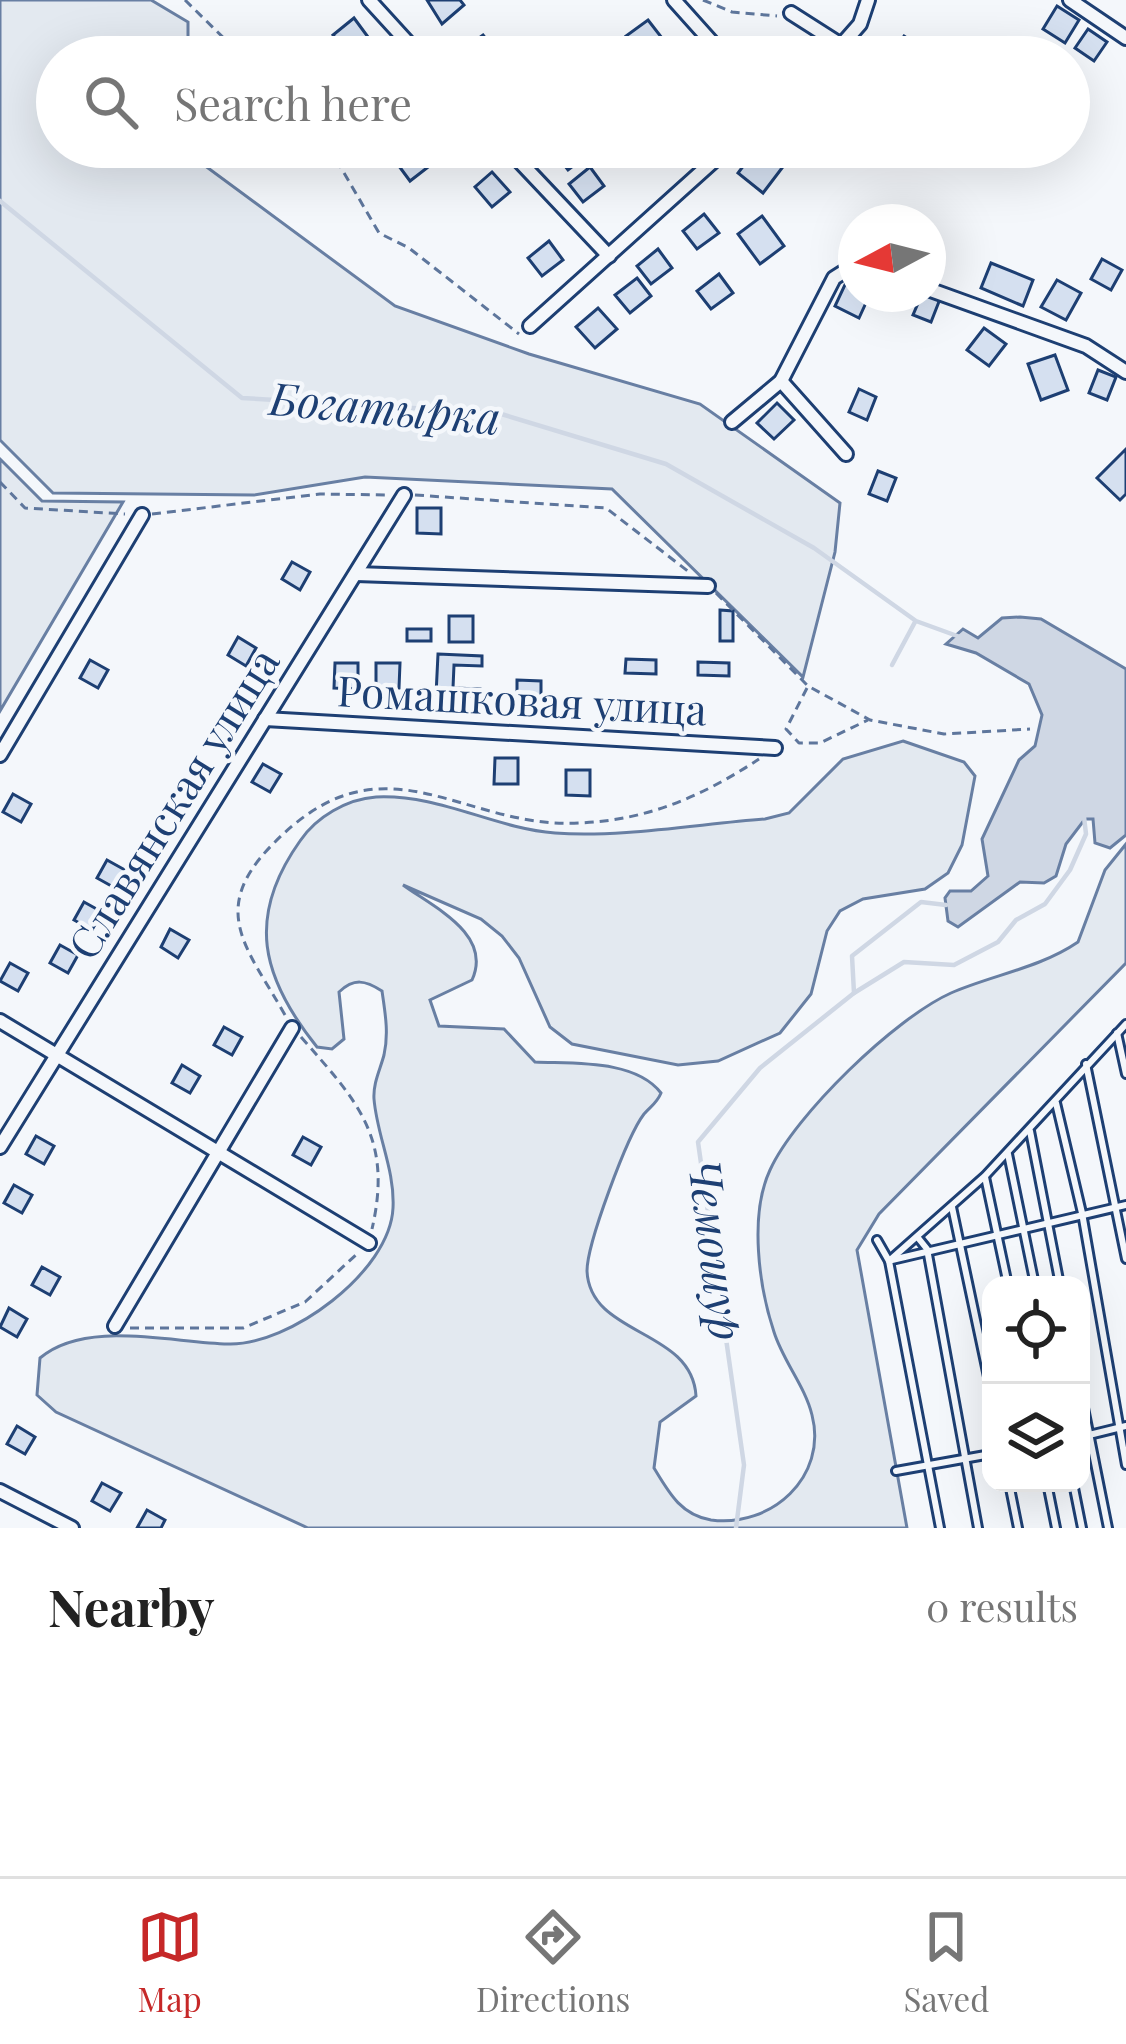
<!DOCTYPE html>
<html lang="en">
<head>
<meta charset="utf-8">
<style>
	body { margin:0; font-family:"Playfair Display",serif; background:#f2f2f2; color:#222 }
	.controls { position:absolute; right:36px; bottom:36px; display:grid; overflow:hidden; border-radius:24px; box-shadow:0 12px 48px #0002 }
	.controls button { width:108px; height:108px; display:grid; place-items:center; padding:0; border:0; border-bottom:3px solid #e0e0e0; background:#fff; color:#222; font:60px sans-serif }
	.compass { position:absolute; left:838px; top:204px; width:108px; height:108px; border-radius:50%; background:#fff; box-shadow:0 12px 48px #0002; rotate:263deg }
	.list { margin:0; padding:0; list-style:none }
	h2 { display:flex; justify-content:space-between; align-items:center; height:156px; margin:0; padding:0 48px; font-size:51px }
	h2 small { font-size:39px; font-weight:400; color:#767676 }
	.icon { flex:none; width:66px; height:66px; fill:none; stroke:currentColor; stroke-width:2; stroke-linecap:round; stroke-linejoin:round }
	.map { position:relative; flex:none; width:1126px; height:1528px; overflow:hidden }
	.search { position:absolute; background:#fff; box-shadow:0 12px 48px #0002; left:36px; right:36px; top:36px; height:132px; display:flex; align-items:center; gap:30px; box-sizing:border-box; padding:0 42px; border-radius:66px; color:#767676; font-size:45px }
	.sheet { height:348px; background:#fff }
	nav { display:flex; justify-content:space-around; align-items:center; box-sizing:border-box; height:168px; border-top:3px solid #e0e0e0; background:#fff; font-size:33px; color:#767676 }
	nav a { display:grid; justify-items:center; gap:6px }
	nav .on { color:#c62828 }
	.map>svg:first-child { display:block }
</style>
</head>
<body>
<div class="map">
<svg width="1126" height="1528" viewBox="0 0 1126 1528">
	<rect width="100%" height="100%" fill="#f4f7fb"/>
	<g fill="#e3e9f0" stroke="#687fa3" stroke-width="3">
		<polygon points="0,0 151,0 188,22 188,57 57,57 57,147 189,147 189,154 395,306 529,354 700,404 840,503 835,552 803,677 612,489 365,477 254,495 53,493 0,440"/>
		<polygon points="0,459 42,501 123,502 0,711"/>
		<path d="M903 741 964 762 975 776 962 845 948 873 925 889 863 899 840 911 827 931 811 994 780 1033 718 1061 678 1065 572 1044 550 1027 519 958 502 936 481 919 403 885C433 907 493 934 472 980L430 1000 439 1026 504 1029 535 1062C572 1064 635 1059 661 1093 657 1103 651 1106 644 1114 627 1136 587 1244 587 1271 590 1337 692 1328 696 1396L660 1422 654 1468C669 1493 681 1515 711 1520 771 1528 828 1477 812 1415 805 1386 783 1361 774 1332 759 1287 749 1215 770 1170 795 1115 895 1018 951 993 992 975 1040 968 1078 942L1105 870 1126 844V963L879 1214 857 1250 907 1528H308L56 1412 37 1395 40 1358C86 1319 172 1343 228 1344 289 1346 390 1272 393 1208 395 1170 377 1136 374 1099 373 1083 380 1070 384 1055 389 1033 385 1012 382 991 365 980 354 978 339 992L344 1039 332 1049 317 1047C261 977 246 917 300 841 316 817 347 799 376 797 440 794 493 828 555 833 619 838 699 824 765 819L789 813 843 759Z"/>
	</g>
	<polygon fill="#cfd7e4" stroke="#687fa3" stroke-width="3" points="1020,617 1041,619 1126,669 1126,835 1110,848 1095,843 1093,819 1085,819 1066,844 1056,876 1044,883 1020,882 958,927 948,921 945,898 950,891 971,891 988,876 982,839 1019,760 1035,746 1042,715 1029,684 976,653 946,644 963,629 978,638 1002,618"/>
	<g fill="none" stroke-linecap="round" stroke-linejoin="round">
		<g stroke="#cfd7e4" stroke-width="4.5">
			<polyline points="0,201 242,398 498,413 666,464 814,548 916,621 960,637"/>
			<polyline points="892,665 915,622"/>
			<polyline points="854,993 904,962 954,965 998,942 1016,920 1045,904 1070,870 1086,834 1084,817"/>
			<polyline points="736,1528 744,1465 698,1142 760,1068 854,993 852,956 921,902 946,905"/>
		</g>
	</g>
	<g fill="#d5e0f0" stroke="#1d3f73" stroke-width="3">
		<polygon points="427,0 460,0 464,5 442,24"/>
		<polygon points="1057,6 1079,20 1065,43 1043,29"/>
		<polygon points="354,18 368,37 347,53 333,35"/>
		<polygon points="648,20 662,38 641,55 626,36"/>
		<polygon points="1088,29 1107,42 1094,61 1075,48"/>
		<polygon points="483,35 497,53 466,57 461,51"/>
		<polygon points="904,36 923,49 918,57 890,57"/>
		<polygon points="418,147 432,164 410,181 396,162"/>
		<polygon points="560,147 584,147 589,154 568,170 554,152"/>
		<polygon points="801,147 832,147 821,162"/>
		<polygon points="756,149 782,168 763,193 738,173"/>
		<polygon points="590,167 604,186 583,202 569,184"/>
		<polygon points="492,172 510,192 492,207 475,187"/>
		<polygon points="704,214 719,233 697,249 683,231"/>
		<polygon points="762,216 784,246 760,264 738,234"/>
		<polygon points="549,241 563,260 542,276 528,258"/>
		<polygon points="658,249 672,268 651,284 637,266"/>
		<polygon points="1102,259 1122,270 1111,290 1091,279"/>
		<polygon points="991,263 1033,280 1023,306 981,288"/>
		<polygon points="719,274 733,293 711,309 697,291"/>
		<polygon points="850,274 856,277 856,294 870,294 859,318 835,306"/>
		<polygon points="637,278 651,296 630,313 615,295"/>
		<polygon points="1057,280 1081,293 1066,320 1041,307"/>
		<polygon points="922,294 940,299 931,322 913,315"/>
		<polygon points="598,308 617,329 595,348 576,327"/>
		<polygon points="984,328 1006,344 989,366 967,350"/>
		<polygon points="1055,355 1068,390 1041,400 1028,364"/>
		<polygon points="1098,370 1116,377 1107,400 1089,393"/>
		<polygon points="859,389 876,397 867,420 849,412"/>
		<polygon points="777,403 794,420 774,439 757,423"/>
		<polygon points="1126,449 1126,494 1120,500 1097,478"/>
		<polygon points="878,471 896,478 887,501 869,494"/>
		<polygon points="417,508 441,508 441,534 417,533"/>
		<polygon points="292,562 310,572 300,590 282,579"/>
		<polygon points="720,610 733,611 733,641 720,641"/>
		<rect x="449" y="616" width="24" height="26"/>
		<rect x="407" y="629" width="24" height="12"/>
		<polygon points="238,637 256,648 246,666 228,655"/>
		<polygon points="438,654 482,656 482,666 454,665 453,688 480,689 480,697 436,695"/>
		<polygon points="626,659 656,660 656,674 625,673"/>
		<polygon points="90,660 108,670 98,688 80,678"/>
		<polygon points="698,662 729,663 729,676 698,675"/>
		<polygon points="335,663 358,663 358,689 334,688"/>
		<polygon points="376,663 400,663 399,688 376,688"/>
		<polygon points="517,680 541,681 541,706 517,706"/>
		<polygon points="495,758 518,758 518,784 494,784"/>
		<polygon points="263,764 281,774 270,792 252,782"/>
		<polygon points="566,770 590,770 590,796 566,795"/>
		<polygon points="13,794 31,804 21,822 3,812"/>
		<polygon points="107,860 125,870 115,888 97,878"/>
		<polygon points="84,902 102,912 92,930 74,920"/>
		<polygon points="170,929 189,940 178,958 161,947"/>
		<polygon points="60,945 78,955 68,973 50,963"/>
		<polygon points="10,963 28,973 18,991 0,981"/>
		<polygon points="224,1027 242,1037 232,1055 214,1045"/>
		<polygon points="182,1065 200,1076 190,1093 172,1083"/>
		<polygon points="36,1136 54,1146 44,1164 26,1154"/>
		<polygon points="303,1137 321,1147 311,1165 293,1155"/>
		<polygon points="14,1185 32,1195 22,1213 4,1203"/>
		<polygon points="42,1267 60,1277 50,1295 32,1285"/>
		<polygon points="9,1308 27,1319 17,1337 0,1327"/>
		<polygon points="17,1426 35,1437 25,1454 7,1444"/>
		<polygon points="102,1483 121,1493 110,1511 92,1501"/>
		<polygon points="147,1510 165,1520 161,1528 137,1528"/>
	</g>
	<g fill="none" stroke-linecap="round" stroke-linejoin="round">
		<g stroke="#1d3f73" stroke-width="12">
			<g id="lane">
				<polyline points="1117,1033 1126,1074"/>
				<polyline points="1086,1064 1126,1259"/>
				<polyline points="1056,1103 1082,1213 1126,1465"/>
				<polyline points="1030,1131 1060,1285"/>
				<polyline points="1008,1154 1035,1285"/>
				<polyline points="985,1177 1008,1285"/>
				<polyline points="952,1207 991,1391"/>
				<polyline points="919,1239 927,1249 978,1528"/>
				<polyline points="877,1240 889,1261 940,1528"/>
				<polyline points="892,1260 1126,1205"/>
				<polyline points="889,1261 985,1176 1126,1024"/>
				<polyline points="1081,1393 1108,1528"/>
				<polyline points="1081,1437 1126,1426"/>
				<polyline points="896,1471 991,1454"/>
				<polyline points="1009,1483 1018,1528"/>
				<polyline points="1047,1483 1056,1528"/>
				<polyline points="1073,1483 1082,1528"/>
			</g>
		</g>
		<g stroke="#1d3f73" stroke-width="18">
			<g id="street">
				<polyline points="369,0 421,57"/>
				<polyline points="674,0 725,57"/>
				<polyline points="1070,0 1126,38"/>
				<polyline points="791,13 860,57"/>
				<polyline points="831,57 860,24 868,0"/>
				<polyline points="506,147 609,256"/>
				<polyline points="928,289 1086,346 1126,372"/>
				<polyline points="530,326 729,147"/>
				<polyline points="781,381 846,454"/>
				<polyline points="732,422 781,381 834,278 856,264"/>
				<polyline points="356,574 708,586"/>
				<polyline points="265,719 775,748"/>
				<polyline points="0,755 142,515"/>
				<polyline points="0,1021 369,1243"/>
				<polyline points="0,1147 404,495"/>
				<polyline points="115,1326 292,1028"/>
				<polyline points="0,1491 72,1528"/>
			</g>
		</g>
		<g stroke="#5e769c" stroke-width="3" stroke-dasharray="9 6" stroke-linecap="butt">
			<polyline points="185,0 243,57"/>
			<polyline points="703,0 732,12 777,16"/>
			<polyline points="329,147 379,233 409,248 519,334"/>
			<polyline points="0,482 25,508 125,514"/>
			<polyline points="415,495 606,508 689,572"/>
			<polyline points="152,514 320,494 388,495"/>
			<polyline points="716,593 808,686 870,720 944,734 1030,729"/>
			<polyline points="807,688 786,729 799,743 820,743 868,720"/>
			<path d="M285 1015C248 949 208 911 271 846 384 728 460 830 580 823 648 820 703 796 759 759"/>
			<path d="M301 1037C358 1102 393 1138 372 1229"/>
			<polyline points="130,1328 243,1328 305,1302 359,1252"/>
		</g>
		<use href="#lane" stroke="#f4f7fb" stroke-width="6"/>
		<use href="#street" stroke="#f4f7fb" stroke-width="12"/>
	</g>
	<g text-anchor="middle" stroke-width="9" stroke-linejoin="round" paint-order="stroke">
		<g font-size="42" fill="#1d3f73" stroke="#f4f7fb">
			<text transform="translate(522 701) rotate(3)" y="15">Ромашковая улица</text>
			<text transform="translate(174 804) rotate(-58)" y="15">Славянская улица</text>
		</g>
		<g font-size="45" font-style="italic" fill="#1d3f73" stroke="#f4f7fb">
			<text transform="translate(385 409) rotate(5)" y="16">Богатырка</text>
			<text transform="translate(715 1250) rotate(83)" y="16">Чемошур</text>
		</g>
	</g>
</svg>
<div class="controls">
<button><svg class="icon" aria-label="locate" viewBox="0 0 24 24"><circle cx="12" cy="12" r="6"/><path d="M12 2v4M12 18v4M2 12h4M18 12h4"/></svg></button>
<button><svg class="icon" aria-label="layers" viewBox="0 0 24 24"><path d="M12 4l9 5-9 5-9-5zM3 14l9 5 9-5"/></svg></button>
</div>
<svg class="compass" viewBox="-18 -18 36 36"><path d="M0-13l5 13h-10z" fill="#e53935"/><path d="M0 13l5-13h-10z" fill="#767676"/></svg>
<div class="search"><svg class="icon" aria-label="search" viewBox="0 0 24 24"><circle cx="10" cy="10" r="6"/><path d="M15 15l6 6"/></svg>Search here</div>
</div>
<section class="sheet">
<h2>Nearby<small>0 results</small></h2>
<ul class="list">
</ul>
</section>
<nav>
<a class="on"><svg class="icon" aria-label="map" viewBox="0 0 24 24"><path d="M3 6l6-2 6 2 6-2v14l-6 2-6-2-6 2zM9 4v14M15 6v14"/></svg>Map</a>
<a><svg class="icon" aria-label="directions" viewBox="0 0 24 24"><path d="M12 3l9 9-9 9-9-9zM9 14v-3h6M13 9l2 2-2 2"/></svg>Directions</a>
<a><svg class="icon" aria-label="saved" viewBox="0 0 24 24"><path d="M7 4h10v16l-5-4-5 4z"/></svg>Saved</a>
</nav>
</body>
</html>
